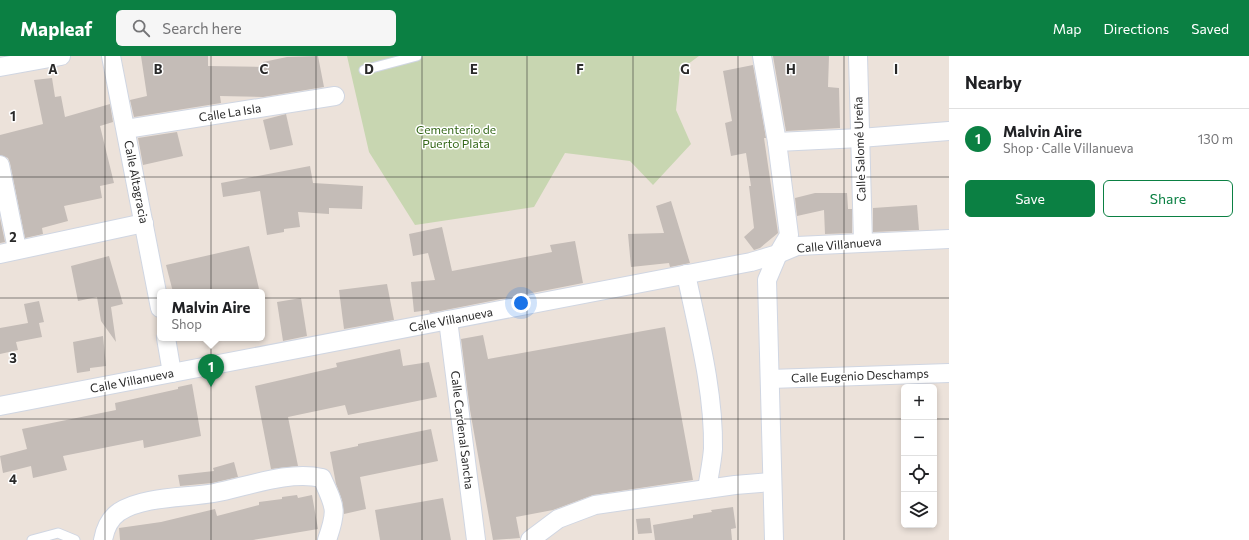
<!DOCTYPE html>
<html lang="en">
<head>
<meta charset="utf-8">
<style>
	body { margin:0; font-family:Commissioner,sans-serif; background:#f6f6f6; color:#202124 }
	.controls { position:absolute; right:12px; bottom:12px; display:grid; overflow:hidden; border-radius:6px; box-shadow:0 2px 6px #0003 }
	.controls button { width:36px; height:36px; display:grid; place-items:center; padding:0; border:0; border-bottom:1px solid #e0e0e0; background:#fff; color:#202124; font:20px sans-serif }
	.you { position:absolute; left:521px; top:247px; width:14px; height:14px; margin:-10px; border:3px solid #fff; border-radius:50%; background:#1a73e8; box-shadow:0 0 0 6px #1a73e833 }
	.badge { display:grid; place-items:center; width:26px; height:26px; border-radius:50%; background:#0b8043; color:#fff; font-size:13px; font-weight:700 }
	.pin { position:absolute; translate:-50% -33px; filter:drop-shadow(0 1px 2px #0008) }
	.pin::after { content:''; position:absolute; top:21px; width:14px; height:12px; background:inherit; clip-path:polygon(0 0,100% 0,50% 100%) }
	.popup { position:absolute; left:157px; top:233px; width:108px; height:52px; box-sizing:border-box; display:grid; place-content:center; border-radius:6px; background:#fff; filter:drop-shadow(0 1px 3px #0005); font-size:13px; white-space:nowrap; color:#757577 }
	.popup b { font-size:15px; color:#202124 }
	.popup::after { content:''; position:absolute; left:50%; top:100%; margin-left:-8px; border:8px solid transparent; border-top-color:#fff }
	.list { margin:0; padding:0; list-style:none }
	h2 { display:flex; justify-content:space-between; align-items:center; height:52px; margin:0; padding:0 16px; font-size:17px }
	h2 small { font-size:13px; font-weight:400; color:#757577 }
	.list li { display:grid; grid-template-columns:26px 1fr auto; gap:12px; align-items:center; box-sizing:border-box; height:60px; padding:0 16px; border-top:1px solid #e0e0e0 }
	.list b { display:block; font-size:15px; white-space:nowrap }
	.list p { margin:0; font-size:13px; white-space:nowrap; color:#757577 }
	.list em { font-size:13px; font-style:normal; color:#757577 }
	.actions { display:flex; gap:8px; padding:12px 16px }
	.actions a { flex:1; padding:9px 0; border:1px solid #0b8043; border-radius:6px; text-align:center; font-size:14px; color:#0b8043 }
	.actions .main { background:#0b8043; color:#fff }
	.icon { flex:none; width:22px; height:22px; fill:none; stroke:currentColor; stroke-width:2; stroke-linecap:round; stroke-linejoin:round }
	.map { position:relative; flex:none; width:949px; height:484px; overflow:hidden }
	header { display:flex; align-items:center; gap:24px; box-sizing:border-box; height:56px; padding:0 20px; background:#0b8043; color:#fff }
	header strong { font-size:19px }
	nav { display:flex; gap:22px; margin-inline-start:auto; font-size:14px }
	.search { width:280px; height:36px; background:#f6f6f6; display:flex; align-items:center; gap:10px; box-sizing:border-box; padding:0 14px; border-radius:6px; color:#757577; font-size:15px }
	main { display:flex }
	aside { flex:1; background:#fff }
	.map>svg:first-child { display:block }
</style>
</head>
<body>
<header>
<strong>Mapleaf</strong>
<div class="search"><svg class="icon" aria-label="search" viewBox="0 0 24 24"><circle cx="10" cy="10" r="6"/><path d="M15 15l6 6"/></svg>Search here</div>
<nav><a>Map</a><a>Directions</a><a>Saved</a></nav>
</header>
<main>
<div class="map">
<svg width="949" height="484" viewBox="0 0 949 484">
	<rect width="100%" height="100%" fill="#ece2da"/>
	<polygon fill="#c8d6b1" points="347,0 699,0 680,14 676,54 691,88 653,129 630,105 565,97 534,151 415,169 369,96"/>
	<g fill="#c4bcb7">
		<polygon points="141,0 208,0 208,10 264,11 263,6 287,1 318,0 324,31 263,41 220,40 221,47 134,61 130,44 147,40"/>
		<polygon points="773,0 829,0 828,31 839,32 840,72 786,75"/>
		<polygon points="753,9 766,82 764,82 778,177 760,192 754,194 744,181 754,172 749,130 751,130 746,97 731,100 725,67 732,65 723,15"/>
		<polygon points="52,22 55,41 61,40 65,61 110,48 113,66 100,70 114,127 100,130 102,142 64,150 68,165 42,172 43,178 25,182 10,107 8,102 0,99 0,79 43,68 34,24"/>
		<polygon points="286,58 293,89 270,94 263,64"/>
		<polygon points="177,76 183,100 143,109 138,82"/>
		<polygon points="310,110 313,127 363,130 362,153 329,152 329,158 298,156 300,171 284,173 284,176 267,179 260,135 223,141 221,127"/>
		<polygon points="815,137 847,137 848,153 852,153 852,177 825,178 824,154 797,160 795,142"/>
		<polygon points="671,145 690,207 670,211 669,207 631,211 628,178 664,177 656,150"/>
		<polygon points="917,149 919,174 873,176 873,152"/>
		<polygon points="0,162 5,186 0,187"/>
		<polygon points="442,171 452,215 552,196 550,189 575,185 583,227 430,257 429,254 414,256 411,226 435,224 428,197 413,200 409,178"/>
		<polygon points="249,190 259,233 244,236 173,236 166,209"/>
		<polygon points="109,200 123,248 111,251 116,286 101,265 97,241 78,245 71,210"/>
		<polygon points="387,228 394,264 344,273 339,234"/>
		<polygon points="301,242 307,280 283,285 277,246"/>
		<polygon points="39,245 44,266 39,267 42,281 16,286 18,294 0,298 0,272 28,267 24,248"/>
		<polygon points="665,271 693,424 593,439 553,454 516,461 520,482 493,484 470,354 461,283 483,279 488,303"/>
		<polygon points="103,280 106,310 90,312 90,315 77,317 73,286"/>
		<polygon points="400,293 403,310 429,306 437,341 348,359 345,349 288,361 298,410 271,413 255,330 337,311 336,307"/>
		<polygon points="192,328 201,380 144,392 143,384 63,400 67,414 33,422 31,410 3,417 0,400 27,393 22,373 116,354 115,347 178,333 178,331"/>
		<polygon points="431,373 438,405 360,421 366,453 344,458 342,444 336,428 330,396 358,390 358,388"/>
		<polygon points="234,406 238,421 212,427 180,430 178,419 214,415 213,412"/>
		<polygon points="297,439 298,442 312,439 318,473 253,484 120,484 119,472 161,466 215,453 217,460 259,449 259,446 282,443 282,441"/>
		<polygon points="443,442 451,484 380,484 375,454"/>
		<polygon points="733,451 736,472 731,473 732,484 655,484 653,469 693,462 693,459 712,456 711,454"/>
		<polygon points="650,462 652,477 638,478 636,463"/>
	</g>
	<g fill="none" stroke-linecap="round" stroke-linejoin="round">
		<g stroke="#d0d6e2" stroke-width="11">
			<g id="service">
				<polyline points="364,14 417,0"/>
				<polyline points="32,484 58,477 75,484"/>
			</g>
		</g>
		<g stroke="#d0d6e2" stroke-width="20">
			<g id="minor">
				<polyline points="111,0 160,252"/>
				<polyline points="762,0 777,86 789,179 778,198 767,224 774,484"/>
				<polyline points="858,0 863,186"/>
				<polyline points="0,11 61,0"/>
				<polyline points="126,73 335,40"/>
				<polyline points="777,86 860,82 949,75"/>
				<polyline points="0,109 17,193"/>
				<polyline points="0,198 144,167"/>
				<path d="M686 218C698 275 714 335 713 393 712 406 709 420 707 433"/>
				<polyline points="448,264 476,484"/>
				<polyline points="166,282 172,317"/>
				<polyline points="770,323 949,317"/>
				<polyline points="0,350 751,206 778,198 797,190 949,183"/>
				<path d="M103 484C105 473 109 463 119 456 143 440 186 442 214 437 246 431 289 414 322 422 335 451 338 453 327 484"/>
				<polyline points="530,484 558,463 595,449 735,429 772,426"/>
			</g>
		</g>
		<use href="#service" stroke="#fff" stroke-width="9"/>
		<use href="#minor" stroke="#fff" stroke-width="18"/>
	</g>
	<path fill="none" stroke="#292929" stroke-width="1" stroke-opacity="0.55" d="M105 0V484M211 0V484M316 0V484M422 0V484M527 0V484M633 0V484M738 0V484M844 0V484M0 121H949M0 242H949M0 363H904M934 363H949"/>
	<g text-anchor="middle" stroke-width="3" stroke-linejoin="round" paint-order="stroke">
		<g font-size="12" fill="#292929" stroke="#fff">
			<text transform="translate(230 57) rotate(-9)" y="4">Calle La Isla</text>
			<text transform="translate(860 93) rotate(-92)" y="4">Calle Salomé Ureña</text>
			<text transform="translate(136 126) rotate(79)" y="4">Calle Altagracia</text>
			<text transform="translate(839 189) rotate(-5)" y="4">Calle Villanueva</text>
			<text transform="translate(451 264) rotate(-11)" y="4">Calle Villanueva</text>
			<text transform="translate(860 320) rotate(-2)" y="4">Calle Eugenio Deschamps</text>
			<text transform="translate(132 325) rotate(-11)" y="4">Calle Villanueva</text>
			<text transform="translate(462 374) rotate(83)" y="4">Calle Cardenal Sancha</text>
		</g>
		<g font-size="12" fill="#346718" stroke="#fff">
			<text x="456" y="78">Cementerio de<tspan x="456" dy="14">Puerto Plata</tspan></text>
		</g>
	</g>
	<g font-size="13" text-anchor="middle" font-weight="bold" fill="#292929" stroke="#fff" stroke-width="3" stroke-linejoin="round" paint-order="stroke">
		<text x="53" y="18">A</text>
		<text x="158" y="18">B</text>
		<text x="264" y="18">C</text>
		<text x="369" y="18">D</text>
		<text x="474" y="18">E</text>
		<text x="580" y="18">F</text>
		<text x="685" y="18">G</text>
		<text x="791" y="18">H</text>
		<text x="896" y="18">I</text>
		<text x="13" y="65">1</text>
		<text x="13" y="186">2</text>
		<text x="13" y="307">3</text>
		<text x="13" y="428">4</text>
	</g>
</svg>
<div class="controls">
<button>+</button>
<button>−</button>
<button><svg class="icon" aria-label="locate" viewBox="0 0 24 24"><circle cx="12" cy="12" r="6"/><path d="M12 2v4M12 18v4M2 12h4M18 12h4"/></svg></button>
<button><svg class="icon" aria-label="layers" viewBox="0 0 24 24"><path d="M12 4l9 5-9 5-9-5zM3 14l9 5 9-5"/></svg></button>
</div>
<div class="you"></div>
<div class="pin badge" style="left:211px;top:331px">1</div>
<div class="popup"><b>Malvin Aire</b>Shop</div>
</div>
<aside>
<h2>Nearby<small></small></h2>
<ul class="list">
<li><span class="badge">1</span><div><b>Malvin Aire</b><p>Shop · Calle Villanueva</p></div><em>130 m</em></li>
</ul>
<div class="actions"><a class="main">Save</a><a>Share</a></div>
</aside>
</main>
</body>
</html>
